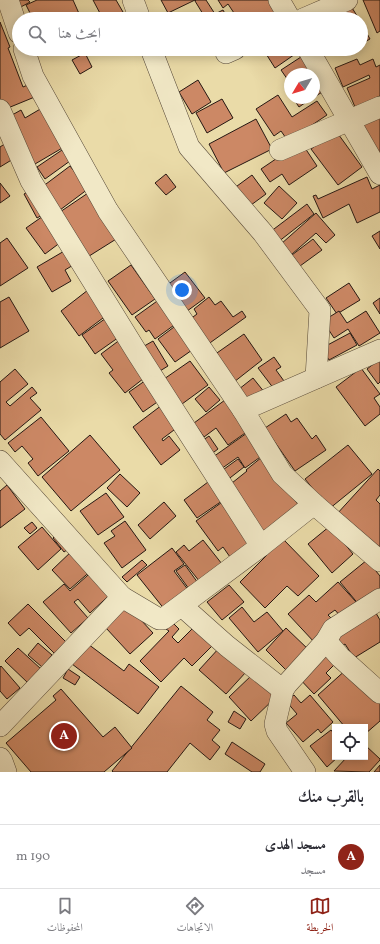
<!DOCTYPE html>
<html lang="ar">
<head>
<meta charset="utf-8">
<style>
	body { margin:0; font-family:Vollkorn,Amiri,serif; background:#f7f7f7; color:#2b2b33; direction:rtl }
	.controls { position:absolute; right:12px; bottom:12px; display:grid; overflow:hidden; border-radius:0px; box-shadow:0 2px 10px #0003 }
	.controls button { width:36px; height:36px; display:grid; place-items:center; padding:0; border:0; border-bottom:1px solid #e1e1e2; background:#fff; color:#2b2b33; font:20px sans-serif }
	.compass { position:absolute; left:284px; top:68px; width:36px; height:36px; border-radius:50%; background:#fff; box-shadow:0 2px 10px #0003; rotate:232deg }
	.you { position:absolute; left:182px; top:290px; width:14px; height:14px; margin:-10px; border:3px solid #fff; border-radius:50%; background:#1a73e8; box-shadow:0 0 0 6px #1a73e833 }
	.badge { display:grid; place-items:center; width:26px; height:26px; border-radius:50%; background:#8f2418; color:#fff; font-size:13px; font-weight:700 }
	.pin { position:absolute; translate:-50% -50%; border:2px solid #fff; box-shadow:0 1px 4px #0006 }
	.list { margin:0; padding:0; list-style:none }
	h2 { display:flex; justify-content:space-between; align-items:center; height:52px; margin:0; padding:0 16px; font-size:17px }
	h2 small { font-size:13px; font-weight:400; color:#7c7c81 }
	.list li { display:grid; grid-template-columns:26px 1fr auto; gap:12px; align-items:center; box-sizing:border-box; height:64px; padding:0 16px; border-top:1px solid #e1e1e2 }
	.list b { display:block; font-size:15px; white-space:nowrap }
	.list p { margin:0; font-size:13px; white-space:nowrap; color:#7c7c81 }
	.list em { font-size:13px; font-style:normal; color:#7c7c81 }
	.icon { flex:none; width:22px; height:22px; fill:none; stroke:currentColor; stroke-width:2; stroke-linecap:round; stroke-linejoin:round }
	.map { position:relative; flex:none; width:380px; height:772px; overflow:hidden; direction:ltr }
	.search { position:absolute; background:#fff; box-shadow:0 2px 10px #0003; left:12px; right:12px; top:12px; height:44px; display:flex; align-items:center; gap:10px; box-sizing:border-box; padding:0 14px; border-radius:22px; color:#7c7c81; font-size:15px }
	.sheet { height:116px; background:#fff }
	nav { display:flex; justify-content:space-around; align-items:center; box-sizing:border-box; height:56px; border-top:1px solid #e1e1e2; background:#fff; font-size:11px; color:#7c7c81 }
	nav a { display:grid; justify-items:center; gap:2px }
	nav .on { color:#8f2418 }
	.map>svg:first-child { display:block }
</style>
</head>
<body>
<div class="map">
<svg width="380" height="772" viewBox="0 0 380 772">
	<rect width="100%" height="100%" fill="#eadba8"/>
	<filter id="stains"><feTurbulence type="fractalNoise" baseFrequency=".005" numOctaves="4"/><feColorMatrix values="0 0 0 0 .2 0 0 0 0 .09 0 0 0 0 .02 0 0 0 .5 -.17"/></filter>
	<radialGradient id="worn" r=".72"><stop offset=".6" stop-color="#630" stop-opacity="0"/><stop offset="1" stop-color="#630" stop-opacity=".3"/></radialGradient>
	<g fill="#cc8865" stroke="#251712">
		<polygon points="15,0 28,0 30,2 19,8"/>
		<polygon points="37,0 73,0 81,18 78,19 33,19 26,5"/>
		<polygon points="93,0 116,0 123,12 110,19 103,19"/>
		<polygon points="161,0 195,0 168,13"/>
		<polygon points="196,0 206,0 215,14 223,10 227,17 234,13 228,4 223,8 218,0 270,0 278,19 206,19 195,1"/>
		<polygon points="363,0 380,0 380,31 377,33"/>
		<polygon points="349,3 359,19 321,19"/>
		<polygon points="125,15 126,19 113,19"/>
		<polygon points="0,22 10,47 8,48 23,87 37,81 42,94 3,110 0,103"/>
		<polygon points="361,23 370,39 361,44"/>
		<polygon points="70,49 84,49 84,50 72,54"/>
		<polygon points="89,49 108,49 91,55"/>
		<polygon points="263,49 301,49 301,50 275,68"/>
		<polygon points="323,49 336,49 326,55"/>
		<polygon points="85,53 92,67 80,74 72,60"/>
		<polygon points="304,55 314,74 290,74 290,83 281,70"/>
		<polygon points="357,59 360,65 373,59 376,67 380,65 380,96 355,107 347,88 370,78 369,75 343,87 335,68"/>
		<polygon points="314,74 324,91 314,97"/>
		<polygon points="198,80 211,102 192,114 179,92"/>
		<polygon points="290,84 290,93 286,87"/>
		<polygon points="278,95 292,117 317,101 327,115 288,141 281,131 274,136 256,109"/>
		<polygon points="293,98 312,98 299,107"/>
		<polygon points="222,99 233,118 207,133 196,113"/>
		<polygon points="42,108 64,147 35,164 5,119 21,110 25,118"/>
		<polygon points="380,116 380,158 361,124"/>
		<polygon points="256,119 272,149 224,173 209,144"/>
		<polygon points="336,131 362,167 338,185 311,149"/>
		<polygon points="9,141 18,156 0,167 0,147"/>
		<polygon points="301,142 317,166 289,185 282,174 270,182 261,169"/>
		<polygon points="62,150 70,161 45,179 37,167"/>
		<polygon points="70,166 88,189 60,210 42,187"/>
		<polygon points="166,174 176,187 166,195 155,183"/>
		<polygon points="252,175 266,194 247,208 233,189"/>
		<polygon points="367,177 372,189 380,185 380,212 357,223 349,204 323,218 313,196 316,195 318,199"/>
		<polygon points="0,183 10,196 0,203"/>
		<polygon points="279,186 297,203 282,219 264,203"/>
		<polygon points="31,190 44,214 37,218 24,194"/>
		<polygon points="91,191 121,236 86,258 57,214"/>
		<polygon points="307,204 314,214 278,242 270,232"/>
		<polygon points="316,213 335,235 326,243 316,233 291,255 281,244"/>
		<polygon points="46,214 65,239 45,254 26,228"/>
		<polygon points="380,231 380,249 372,236"/>
		<polygon points="7,238 28,268 0,286 0,243"/>
		<polygon points="313,239 322,250 300,266 292,255"/>
		<polygon points="66,250 75,264 65,270 71,281 52,292 37,267"/>
		<polygon points="131,265 155,299 132,315 108,281"/>
		<polygon points="185,272 205,298 183,314 163,288"/>
		<polygon points="349,283 360,300 337,314 326,298"/>
		<polygon points="88,290 107,315 79,336 61,311"/>
		<polygon points="9,297 29,331 0,348 0,302"/>
		<polygon points="209,297 215,305 221,301 233,317 242,311 246,317 207,345 189,320 197,314 194,309"/>
		<polygon points="380,298 380,314 373,303"/>
		<polygon points="160,299 177,323 155,339 149,330 146,332 135,317"/>
		<polygon points="339,311 347,323 366,311 380,333 359,346 348,329 334,338 323,321"/>
		<polygon points="109,316 122,335 95,354 82,335"/>
		<polygon points="178,324 195,348 175,362 158,339"/>
		<polygon points="350,333 357,345 329,360 322,348"/>
		<polygon points="244,334 262,360 234,382 214,355"/>
		<polygon points="121,339 148,375 125,393 109,373 113,370 101,354"/>
		<polygon points="153,341 168,366 155,374 139,349"/>
		<polygon points="274,357 281,367 276,370 284,381 274,389 258,368"/>
		<polygon points="380,359 380,382 378,384 367,369"/>
		<polygon points="190,361 208,385 182,404 164,379"/>
		<polygon points="361,368 380,394 374,398 380,407 380,414 365,426 336,387"/>
		<polygon points="15,369 28,384 6,402 10,406 32,387 37,393 30,398 41,410 5,440 0,434 0,382"/>
		<polygon points="149,378 163,398 143,412 129,392"/>
		<polygon points="253,378 265,393 246,408 234,393"/>
		<polygon points="209,387 220,400 206,412 195,399"/>
		<polygon points="225,400 248,431 228,445 216,428 204,437 194,423"/>
		<polygon points="162,405 178,427 162,439 163,441 169,436 180,450 161,465 133,427"/>
		<polygon points="286,414 291,422 297,418 312,439 316,435 326,450 295,471 265,428"/>
		<polygon points="41,417 69,451 38,476 28,463 33,459 22,446 15,452 8,443"/>
		<polygon points="247,433 263,455 245,468 238,457 221,469 213,457"/>
		<polygon points="90,435 120,470 71,511 42,477"/>
		<polygon points="209,436 218,449 206,458 196,445"/>
		<polygon points="348,445 372,474 329,509 305,479"/>
		<polygon points="262,457 300,507 264,535 227,487 247,471 246,470"/>
		<polygon points="238,459 244,467 226,481 220,472"/>
		<polygon points="378,469 380,471 380,495 376,500 380,504 380,554 336,515"/>
		<polygon points="120,474 140,493 127,507 107,488"/>
		<polygon points="208,482 222,501 197,518 184,500"/>
		<polygon points="7,485 25,509 0,528 0,491"/>
		<polygon points="106,493 124,517 98,535 80,511"/>
		<polygon points="225,500 254,540 230,557 223,547 218,551 196,521"/>
		<polygon points="164,502 176,516 150,539 138,525"/>
		<polygon points="125,521 146,550 122,568 104,543 115,536 111,531"/>
		<polygon points="32,522 37,528 30,534 24,528"/>
		<polygon points="330,526 353,554 332,573 308,544"/>
		<polygon points="42,527 61,549 38,570 18,547"/>
		<polygon points="59,532 71,547 64,552 53,538"/>
		<polygon points="283,539 319,576 298,596 287,586 265,608 240,582"/>
		<polygon points="203,540 222,564 200,582 176,552 184,545 189,551"/>
		<polygon points="172,548 184,564 174,571 189,591 165,610 137,575"/>
		<polygon points="74,549 93,569 70,589 52,570"/>
		<polygon points="142,560 147,565 127,582 122,577"/>
		<polygon points="367,560 380,576 380,590 360,606 340,582"/>
		<polygon points="185,565 198,583 189,589 176,571"/>
		<polygon points="96,568 115,590 90,613 78,599 74,602 88,618 71,633 43,602 64,584 70,591"/>
		<polygon points="338,582 357,603 341,617 335,610 328,615 336,623 315,643 288,614 309,595 316,602"/>
		<polygon points="229,585 244,602 222,620 207,602"/>
		<polygon points="28,604 66,642 55,654 29,628 20,636 8,623"/>
		<polygon points="128,606 153,633 130,654 106,628"/>
		<polygon points="242,607 254,622 267,612 283,631 258,652 229,618"/>
		<polygon points="373,608 380,620 380,642 354,658 345,644 340,647 332,635"/>
		<polygon points="172,622 179,629 172,637 178,643 198,623 217,641 192,666 184,658 161,682 140,661 169,631 166,629"/>
		<polygon points="286,628 310,651 289,673 266,650"/>
		<polygon points="38,643 52,655 42,667 28,655"/>
		<polygon points="88,644 124,671 129,664 159,687 138,714 72,664"/>
		<polygon points="220,647 246,672 226,694 199,670"/>
		<polygon points="18,648 41,669 28,683 5,661"/>
		<polygon points="323,649 336,663 326,673 331,678 314,694 296,675"/>
		<polygon points="1,666 20,688 7,699 0,691 0,667"/>
		<polygon points="348,668 380,704 380,721 365,734 365,727 345,727 318,695"/>
		<polygon points="68,669 80,677 75,685 63,678"/>
		<polygon points="253,674 276,697 251,721 229,697"/>
		<polygon points="181,686 213,712 207,720 220,730 212,740 220,747 210,760 190,743 167,772 113,772 112,771"/>
		<polygon points="61,689 103,737 115,727 132,748 104,772 31,772 6,743 56,700 53,696"/>
		<polygon points="294,695 301,703 310,695 333,722 321,733 318,729 303,742 286,723 297,714 286,701"/>
		<polygon points="234,711 246,719 240,729 228,722"/>
		<polygon points="331,730 335,735 335,757 338,757 327,767 310,746"/>
		<polygon points="232,742 265,764 260,772 252,772 225,754"/>
		<polygon points="365,745 380,759 380,760 369,772 334,771 347,757 365,757"/>
		<polygon points="380,765 380,772 374,772"/>
	</g>
	<g fill="none" stroke-linecap="round" stroke-linejoin="round">
		<g stroke="#564838" stroke-width="22">
			<g id="minor">
				<polyline points="8,0 19,33"/>
				<polyline points="133,0 140,19"/>
				<polyline points="279,0 290,19"/>
				<polyline points="303,19 347,0"/>
				<polyline points="24,49 33,76 108,211 243,410"/>
				<polyline points="151,49 189,147 263,233 320,310 316,378"/>
				<polyline points="308,49 380,174"/>
				<polyline points="226,53 235,49"/>
				<polyline points="0,110 31,181 136,351 261,546 314,504"/>
				<polyline points="280,150 380,107"/>
				<polyline points="380,350 243,410 282,474 314,504 380,561"/>
				<polyline points="0,461 122,597"/>
				<polyline points="182,606 227,646 283,690"/>
				<polyline points="326,641 340,657 380,693"/>
				<polyline points="0,726 122,597 159,619 163,619 261,546"/>
				<polyline points="0,758 2,761 6,772"/>
				<polyline points="305,772 277,731 275,724 283,690 287,684 326,641 333,629 380,599"/>
			</g>
		</g>
		<use href="#minor" stroke="#f1e8c6" stroke-width="21"/>
	</g>
	<rect width="100%" height="100%" filter="url(#stains)"/>
	<rect width="100%" height="100%" fill="url(#worn)"/>
</svg>
<div class="controls">
<button><svg class="icon" aria-label="locate" viewBox="0 0 24 24"><circle cx="12" cy="12" r="6"/><path d="M12 2v4M12 18v4M2 12h4M18 12h4"/></svg></button>
</div>
<svg class="compass" viewBox="-18 -18 36 36"><path d="M0-13l5 13h-10z" fill="#e53935"/><path d="M0 13l5-13h-10z" fill="#7c7c81"/></svg>
<div class="you"></div>
<div class="pin badge" style="left:64px;top:736px">A</div>
<div class="search"><svg class="icon" aria-label="search" viewBox="0 0 24 24"><circle cx="10" cy="10" r="6"/><path d="M15 15l6 6"/></svg>ابحث هنا</div>
</div>
<section class="sheet">
<h2>بالقرب منك<small></small></h2>
<ul class="list">
<li><span class="badge">A</span><div><b>مسجد الهدى</b><p>مسجد</p></div><em>190 m</em></li>
</ul>
</section>
<nav>
<a class="on"><svg class="icon" aria-label="map" viewBox="0 0 24 24"><path d="M3 6l6-2 6 2 6-2v14l-6 2-6-2-6 2zM9 4v14M15 6v14"/></svg>الخريطة</a>
<a><svg class="icon" aria-label="directions" viewBox="0 0 24 24"><path d="M12 3l9 9-9 9-9-9zM9 14v-3h6M13 9l2 2-2 2"/></svg>الاتجاهات</a>
<a><svg class="icon" aria-label="saved" viewBox="0 0 24 24"><path d="M7 4h10v16l-5-4-5 4z"/></svg>المحفوظات</a>
</nav>
</body>
</html>
